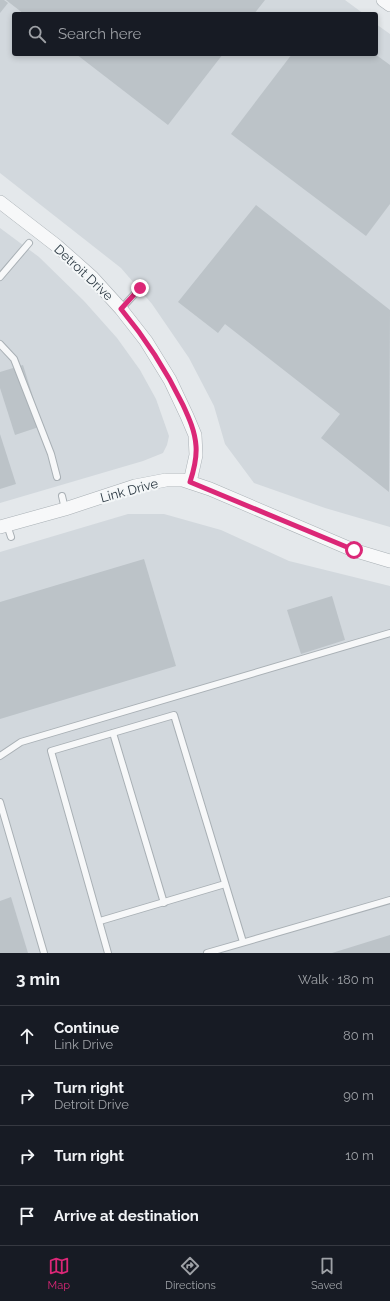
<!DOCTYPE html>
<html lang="en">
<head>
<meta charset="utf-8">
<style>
	body { margin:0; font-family:Raleway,sans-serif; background:#242831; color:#f1f3f6 }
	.stop { position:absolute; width:12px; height:12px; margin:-9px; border:3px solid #db2777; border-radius:50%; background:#fff }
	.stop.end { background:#db2777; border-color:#fff; box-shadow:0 1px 4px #0008 }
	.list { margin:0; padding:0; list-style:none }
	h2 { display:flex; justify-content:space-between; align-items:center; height:52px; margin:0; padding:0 16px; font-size:17px }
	h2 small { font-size:13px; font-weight:400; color:#9ea1a6 }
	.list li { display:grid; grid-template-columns:26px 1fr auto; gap:12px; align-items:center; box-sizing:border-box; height:60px; padding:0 16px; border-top:1px solid #363941 }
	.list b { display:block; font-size:15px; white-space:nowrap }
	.list p { margin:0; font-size:13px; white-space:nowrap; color:#9ea1a6 }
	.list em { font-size:13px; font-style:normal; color:#9ea1a6 }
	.icon { flex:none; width:22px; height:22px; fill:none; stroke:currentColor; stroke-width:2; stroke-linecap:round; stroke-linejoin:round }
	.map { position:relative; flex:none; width:390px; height:953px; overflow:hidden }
	.search { position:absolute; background:#171b24; box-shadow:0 2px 6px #0003; left:12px; right:12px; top:12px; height:44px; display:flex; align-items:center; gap:10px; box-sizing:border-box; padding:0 14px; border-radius:4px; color:#9ea1a6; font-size:15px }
	.sheet { height:292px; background:#171b24 }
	nav { display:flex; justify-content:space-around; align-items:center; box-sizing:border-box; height:56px; border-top:1px solid #363941; background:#171b24; font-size:11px; color:#9ea1a6 }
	nav a { display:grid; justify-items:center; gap:2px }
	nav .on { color:#db2777 }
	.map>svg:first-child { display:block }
</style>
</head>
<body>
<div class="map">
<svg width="390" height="953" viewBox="0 0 390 953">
	<rect width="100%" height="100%" fill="#e4e8eb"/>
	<g fill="#d2d8dd">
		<polygon points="0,0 345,0 364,14 14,14 14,54 376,54 376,24 390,34 390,527 325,508 254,483 225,444 214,406 189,358 152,304 121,268 0,173"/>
		<polygon points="0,228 39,257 84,301 117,338 140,370 156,399 169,436 167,445 163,453 143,461 0,503"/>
		<polygon points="128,514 164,514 221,530 289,561 390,586 390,953 0,953 0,552"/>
	</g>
	<g fill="#bcc3c8">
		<polygon points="0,0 4,0 8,3 0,13"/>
		<polygon points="6,0 265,0 254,14 24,14"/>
		<polygon points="76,54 223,54 168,125"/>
		<polygon points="292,54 375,54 390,65 390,204 366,236 231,134"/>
		<polygon points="256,205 390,310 389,492 321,438 340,414 225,324 218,333 178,302"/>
		<polygon points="23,365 42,426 15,435 0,388 0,372"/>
		<polygon points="0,434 16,484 0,489"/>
		<polygon points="144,559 176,666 0,719 0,602"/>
		<polygon points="332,596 345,640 301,654 287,610"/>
		<polygon points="11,897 28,953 0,953 0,901"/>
		<polygon points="390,935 390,953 332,953"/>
	</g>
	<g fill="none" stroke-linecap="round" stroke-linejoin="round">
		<g stroke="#a9b0b5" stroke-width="8">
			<g id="service">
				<polyline points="0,277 29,243"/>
				<polyline points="121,309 140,288"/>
				<polyline points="0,344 14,359 51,454 57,477"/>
				<polyline points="62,496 65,509"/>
				<polyline points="7,525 11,537"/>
				<polyline points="113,733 164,903"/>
				<polyline points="0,756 21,742 390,633"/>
				<polyline points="0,802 44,953"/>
				<polyline points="100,921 225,884"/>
				<polyline points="108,953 51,751 174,715 243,942"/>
				<polyline points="207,953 390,900"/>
			</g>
		</g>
		<g stroke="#a9b0b5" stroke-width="14">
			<g id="minor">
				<polyline points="383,0 390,5"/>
				<polyline points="0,202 57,246 92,277 121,309 146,341 170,380 187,416 195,435 196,455 190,482"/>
				<polyline points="0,527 65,509 135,486 166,480 183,480 210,489 353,550 390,561"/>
			</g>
		</g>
		<use href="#service" stroke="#f7f8f9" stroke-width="6"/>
		<use href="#minor" stroke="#f7f8f9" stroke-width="13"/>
	</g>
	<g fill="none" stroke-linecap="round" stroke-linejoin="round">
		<path stroke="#db2777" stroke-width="5" d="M140 288 121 309C146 339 166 370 183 405 189 418 195 431 196 446 197 459 194 470 190 482L354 550"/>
	</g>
	<g text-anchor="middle" stroke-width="4" stroke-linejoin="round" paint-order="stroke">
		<g font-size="13" fill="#2c3943" stroke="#f4f7f8">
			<text transform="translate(84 272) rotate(43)" y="5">Detroit Drive</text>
			<text transform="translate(129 490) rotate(-15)" y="5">Link Drive</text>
		</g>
	</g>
</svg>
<div class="stop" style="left:354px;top:550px"></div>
<div class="stop end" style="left:140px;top:288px"></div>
<div class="search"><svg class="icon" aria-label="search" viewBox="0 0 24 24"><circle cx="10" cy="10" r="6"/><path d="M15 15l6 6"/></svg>Search here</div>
</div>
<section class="sheet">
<h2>3 min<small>Walk · 180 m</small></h2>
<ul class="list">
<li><svg class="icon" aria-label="ahead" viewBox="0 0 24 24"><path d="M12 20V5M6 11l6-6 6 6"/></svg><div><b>Continue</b><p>Link Drive</p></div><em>80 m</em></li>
<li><svg class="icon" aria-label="right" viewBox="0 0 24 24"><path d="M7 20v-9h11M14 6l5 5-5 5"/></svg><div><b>Turn right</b><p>Detroit Drive</p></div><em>90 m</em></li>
<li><svg class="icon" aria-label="right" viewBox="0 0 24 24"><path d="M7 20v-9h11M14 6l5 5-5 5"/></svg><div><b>Turn right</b></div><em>10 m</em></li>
<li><svg class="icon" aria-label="arrive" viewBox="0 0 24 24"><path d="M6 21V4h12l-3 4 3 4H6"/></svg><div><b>Arrive at destination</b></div></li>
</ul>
</section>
<nav>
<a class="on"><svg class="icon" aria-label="map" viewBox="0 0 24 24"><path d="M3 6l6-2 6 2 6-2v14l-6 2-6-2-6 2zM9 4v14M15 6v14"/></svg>Map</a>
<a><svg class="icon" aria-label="directions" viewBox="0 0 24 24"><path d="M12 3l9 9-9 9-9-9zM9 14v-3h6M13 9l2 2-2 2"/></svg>Directions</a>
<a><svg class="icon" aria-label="saved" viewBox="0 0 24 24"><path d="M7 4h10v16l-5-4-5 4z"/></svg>Saved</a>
</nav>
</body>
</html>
